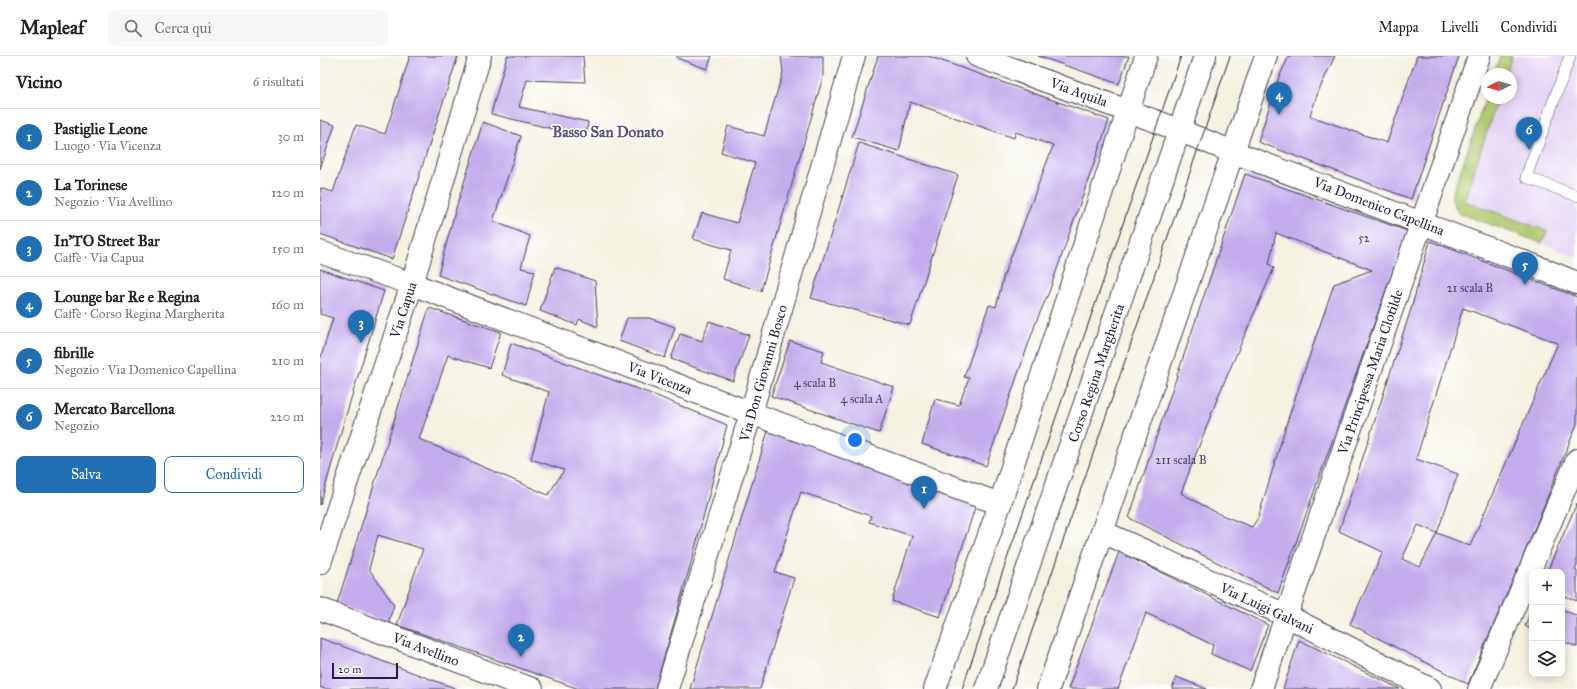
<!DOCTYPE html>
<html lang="it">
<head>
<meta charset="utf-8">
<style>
	body { margin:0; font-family:"IM FELL Great Primer",serif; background:#f6f6f6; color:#222 }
	.controls { position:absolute; right:12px; bottom:12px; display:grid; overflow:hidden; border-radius:8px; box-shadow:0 2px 10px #0003 }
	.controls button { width:36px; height:36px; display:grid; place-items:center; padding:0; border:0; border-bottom:1px solid #e0e0e0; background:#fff; color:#222; font:20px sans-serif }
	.compass { position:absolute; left:1161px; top:12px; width:36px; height:36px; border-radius:50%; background:#fff; box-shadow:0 2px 10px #0003; rotate:264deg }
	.scale { position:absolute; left:12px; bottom:10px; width:66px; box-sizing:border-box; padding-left:4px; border:2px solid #22223b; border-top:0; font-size:11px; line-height:14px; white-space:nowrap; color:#22223b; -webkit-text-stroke:3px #fff; paint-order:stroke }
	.you { position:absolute; left:535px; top:384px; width:14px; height:14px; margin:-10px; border:3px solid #fff; border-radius:50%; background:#1a73e8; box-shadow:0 0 0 6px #1a73e833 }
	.badge { display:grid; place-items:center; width:26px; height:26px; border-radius:50%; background:#1f6fb2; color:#fff; font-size:13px; font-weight:700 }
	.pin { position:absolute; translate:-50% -33px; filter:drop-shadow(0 1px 2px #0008) }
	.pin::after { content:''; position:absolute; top:21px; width:14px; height:12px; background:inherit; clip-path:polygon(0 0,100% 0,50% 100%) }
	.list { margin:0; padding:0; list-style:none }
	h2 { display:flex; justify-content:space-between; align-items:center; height:52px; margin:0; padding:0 16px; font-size:17px }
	h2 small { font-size:13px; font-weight:400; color:#767676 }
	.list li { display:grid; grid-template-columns:26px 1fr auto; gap:12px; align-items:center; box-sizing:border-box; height:56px; padding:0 16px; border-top:1px solid #e0e0e0 }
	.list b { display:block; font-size:15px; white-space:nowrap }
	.list p { margin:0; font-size:13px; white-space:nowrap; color:#767676 }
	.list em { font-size:13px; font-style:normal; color:#767676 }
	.actions { display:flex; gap:8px; padding:12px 16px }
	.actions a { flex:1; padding:9px 0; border:1px solid #1f6fb2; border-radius:8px; text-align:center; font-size:14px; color:#1f6fb2 }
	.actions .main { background:#1f6fb2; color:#fff }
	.icon { flex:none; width:22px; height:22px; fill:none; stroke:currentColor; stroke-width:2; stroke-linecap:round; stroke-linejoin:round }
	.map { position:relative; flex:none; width:1257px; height:633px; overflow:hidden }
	header { display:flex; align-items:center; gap:24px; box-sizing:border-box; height:56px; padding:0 20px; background:#fff; border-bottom:1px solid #e0e0e0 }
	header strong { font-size:19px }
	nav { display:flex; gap:22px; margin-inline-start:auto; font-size:14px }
	.search { width:280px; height:36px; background:#f6f6f6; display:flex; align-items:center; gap:10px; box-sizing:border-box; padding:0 14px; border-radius:8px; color:#767676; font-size:15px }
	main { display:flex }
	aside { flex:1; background:#fff }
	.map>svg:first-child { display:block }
</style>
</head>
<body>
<header>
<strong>Mapleaf</strong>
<div class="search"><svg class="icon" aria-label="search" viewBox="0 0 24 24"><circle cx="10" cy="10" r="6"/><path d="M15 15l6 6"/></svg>Cerca qui</div>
<nav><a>Mappa</a><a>Livelli</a><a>Condividi</a></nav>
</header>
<main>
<aside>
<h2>Vicino<small>6 risultati</small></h2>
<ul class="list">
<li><span class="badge">1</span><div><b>Pastiglie Leone</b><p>Luogo · Via Vicenza</p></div><em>30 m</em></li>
<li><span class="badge">2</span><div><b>La Torinese</b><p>Negozio · Via Avellino</p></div><em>120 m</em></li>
<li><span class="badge">3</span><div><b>In'TO Street Bar</b><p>Caffè · Via Capua</p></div><em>150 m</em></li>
<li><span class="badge">4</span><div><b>Lounge bar Re e Regina</b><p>Caffè · Corso Regina Margherita</p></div><em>160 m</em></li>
<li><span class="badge">5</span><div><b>fibrille</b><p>Negozio · Via Domenico Capellina</p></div><em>210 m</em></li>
<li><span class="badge">6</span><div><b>Mercato Barcellona</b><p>Negozio</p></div><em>220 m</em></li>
</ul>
<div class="actions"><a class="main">Salva</a><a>Condividi</a></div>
</aside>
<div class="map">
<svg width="1257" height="633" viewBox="0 0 1257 633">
	<rect width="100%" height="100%" fill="#fff"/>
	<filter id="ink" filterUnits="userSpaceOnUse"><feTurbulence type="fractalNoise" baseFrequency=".025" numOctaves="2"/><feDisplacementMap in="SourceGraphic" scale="8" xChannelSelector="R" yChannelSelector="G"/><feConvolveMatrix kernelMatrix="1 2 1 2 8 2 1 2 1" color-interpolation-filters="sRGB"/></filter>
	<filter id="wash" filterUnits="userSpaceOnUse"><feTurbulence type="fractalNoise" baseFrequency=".012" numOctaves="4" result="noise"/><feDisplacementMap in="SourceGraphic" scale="16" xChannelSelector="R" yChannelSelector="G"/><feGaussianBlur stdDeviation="0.9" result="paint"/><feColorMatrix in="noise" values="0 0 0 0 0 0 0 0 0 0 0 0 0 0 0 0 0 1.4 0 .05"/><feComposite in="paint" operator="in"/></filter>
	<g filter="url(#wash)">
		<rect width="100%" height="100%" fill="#f4f1e1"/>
		<polygon fill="#e3d3f2" points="1192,0 1257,0 1257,201 1222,187 1227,175 1143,145 1178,42 1191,42 1191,18 1186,18"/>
		<g fill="#b1ca70" stroke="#6a7656">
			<polygon points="1180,0 1192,0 1186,18 1174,18"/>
			<polygon points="1167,38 1167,42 1178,42 1144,145 1227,175 1222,187 1138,157 1131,142"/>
		</g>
		<g id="blocks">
			<g fill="#c3acec" fill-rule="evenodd">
				<polygon points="90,0 138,0 72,203 0,178 0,132 13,136 36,69 65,78"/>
				<polygon points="187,0 263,0 265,26 207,24 199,51 268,66 266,81 171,58"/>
				<polygon points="357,0 392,0 387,13 357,2"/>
				<polygon points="461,0 503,0 503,21 441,235 403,223 411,194 373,183 382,157 417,167 435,107 401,96 408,70 444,80 463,16"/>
				<polygon points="558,0 608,0 789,64 729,236 716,266 666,410 602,388 615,343 639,349 649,322 644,321 669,249 676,251 684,219 733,90 696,76 694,82 590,46 579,95 532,81"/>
				<polygon points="718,0 809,0 799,28"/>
				<polygon points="969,0 1015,0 998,36 990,60 1067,87 1097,0 1139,0 1091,143 938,86 959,21"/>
				<polygon points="0,64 15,69 0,113"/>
				<polygon points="163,66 201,80 173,165 210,180 201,212 215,215 206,250 118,219 136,152"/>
				<polygon points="539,87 638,119 590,269 491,242"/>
				<path d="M925 118 1087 175 958 537 809 462ZM956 177 1052 214 1014 228 968 363 938 462 932 471 899 458 861 437 899 338 954 212 949 208Z"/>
				<path d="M1110 185 1257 241V368L1202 503 1148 628 1030 568 1063 496 1019 475 1092 250ZM1143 252 1238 287 1150 490 1117 477 1100 511 1082 503 1098 469 1117 477 1138 418 1096 403Z"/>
				<polygon points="235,211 275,225 278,271 259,263 257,269 220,255"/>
				<polygon points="0,213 64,235 23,369 0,449 0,304 13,262 0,258"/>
				<polygon points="109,252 181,276 169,312 128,299 99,383 228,439 244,414 211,403 229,336 182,319 191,287 337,340 407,369 376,489 335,633 259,633 77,569 103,493 58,479 49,513 74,549 68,567 17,548"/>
				<polygon points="307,262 329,262 355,271 345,302 299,285"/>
				<polygon points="389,265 429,279 413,325 351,303 360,278 382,285"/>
				<polygon points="470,285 504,295 501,306 574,331 559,377 451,340"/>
				<polygon points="448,375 657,445 620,561 572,545 592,480 549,466 551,460 481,436 455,516 474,522 440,633 370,633"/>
				<polygon points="1257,447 1257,510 1255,514 1257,515 1257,545 1245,540 1242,546 1242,516 1227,516"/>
				<polygon points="799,496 948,569 930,615 891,598 893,589 826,557 798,633 748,633"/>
				<polygon points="1212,552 1212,573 1205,570"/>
				<polygon points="1242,553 1257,560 1257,591 1242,585"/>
				<polygon points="0,582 137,633 5,633 0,631"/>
				<polygon points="979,584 1068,627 1080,633 963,633"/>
				<polygon points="856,621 887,633 852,633"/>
			</g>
		</g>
	</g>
	<g filter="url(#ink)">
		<use href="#blocks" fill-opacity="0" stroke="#424154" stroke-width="1"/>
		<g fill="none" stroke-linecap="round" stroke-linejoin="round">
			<g stroke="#424154" stroke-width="12">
				<polyline id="lane" points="1250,0 1206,121 1257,140"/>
			</g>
			<g stroke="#424154" stroke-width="24">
				<g id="street">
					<polyline points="657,0 838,66 913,96 1210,208 1257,227"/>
					<polyline points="0,196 92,228 431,357 680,448"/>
					<polyline points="783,476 967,560 1110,633"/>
					<polyline points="0,507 92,228 160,0"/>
					<polyline points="0,553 212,633"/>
					<polyline points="347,633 431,357 534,0"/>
					<polyline points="615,633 680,448 826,0"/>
					<polyline points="728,633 946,0"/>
					<polyline points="941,633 1159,0"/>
					<polyline points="1159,633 1257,404"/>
				</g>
			</g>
			<g stroke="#424154" stroke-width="24">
				<polyline id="primary" points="666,633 885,0"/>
			</g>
			<use href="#lane" stroke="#fff" stroke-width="11"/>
			<use href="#street" stroke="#fff" stroke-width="22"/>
			<use href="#primary" stroke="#fff" stroke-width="22"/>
			<g stroke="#22223b" stroke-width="1">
				<polyline points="642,633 861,0"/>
				<polyline points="692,633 910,0"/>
			</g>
		</g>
	</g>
	<g text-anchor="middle" stroke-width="3" stroke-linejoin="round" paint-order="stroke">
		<g font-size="12" fill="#4a4467">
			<text x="1044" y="186">52</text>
			<text x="1150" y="236">21 scala B</text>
			<text x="495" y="331">4 scala B</text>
			<text x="542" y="347">4 scala A</text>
			<text x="861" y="408">211 scala B</text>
		</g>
		<g font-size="14" fill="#22223b" stroke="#fff">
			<text transform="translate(759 36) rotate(20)" y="5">Via Aquila</text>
			<text transform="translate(1059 150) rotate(21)" y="5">Via Domenico Capellina</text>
			<text transform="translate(83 254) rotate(-72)" y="5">Via Capua</text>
			<text transform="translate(1050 316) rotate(-71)" y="5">Via Principessa Maria Clotilde</text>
			<text transform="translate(443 317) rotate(-74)" y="5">Via Don Giovanni Bosco</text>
			<text transform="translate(776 317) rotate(-71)" y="5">Corso Regina Margherita</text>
			<text transform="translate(340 322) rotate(21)" y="5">Via Vicenza</text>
			<text transform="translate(947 552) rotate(25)" y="5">Via Luigi Galvani</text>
			<text transform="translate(106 593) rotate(21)" y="5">Via Avellino</text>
		</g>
		<g font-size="15" font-weight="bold" fill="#5a5279" stroke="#fff">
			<text x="288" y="81">Basso San Donato</text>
		</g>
	</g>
</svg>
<div class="controls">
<button>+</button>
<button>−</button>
<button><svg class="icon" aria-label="layers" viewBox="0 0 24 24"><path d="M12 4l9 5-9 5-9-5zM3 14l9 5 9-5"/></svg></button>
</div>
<svg class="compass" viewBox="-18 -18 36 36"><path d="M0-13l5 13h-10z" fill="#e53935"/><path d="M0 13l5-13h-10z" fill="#767676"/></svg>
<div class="scale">20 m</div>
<div class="you"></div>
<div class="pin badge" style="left:604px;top:453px">1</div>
<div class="pin badge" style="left:201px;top:601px">2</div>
<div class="pin badge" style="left:41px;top:287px">3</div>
<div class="pin badge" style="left:959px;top:59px">4</div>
<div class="pin badge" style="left:1205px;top:229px">5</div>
<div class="pin badge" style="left:1209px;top:94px">6</div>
</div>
</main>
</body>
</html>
